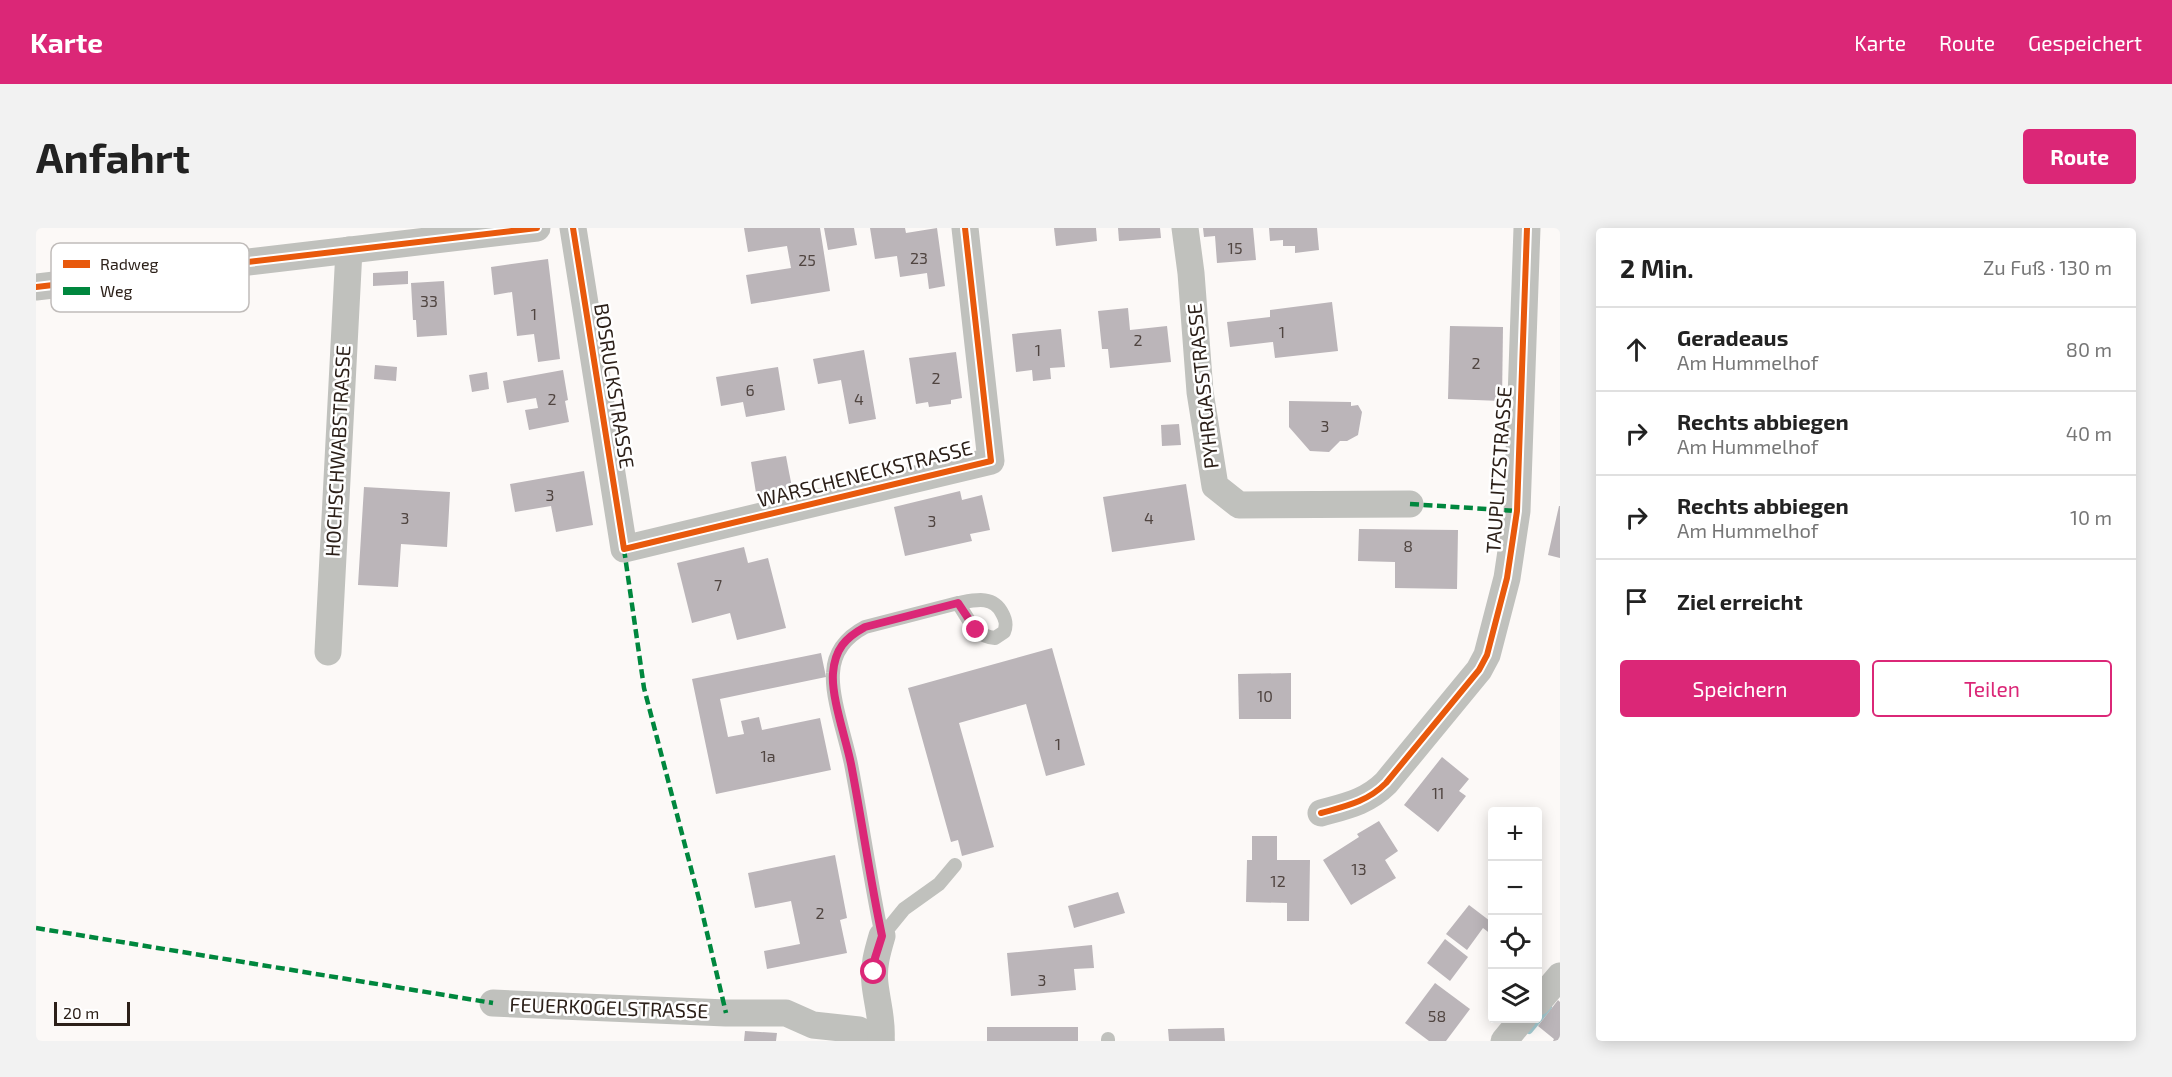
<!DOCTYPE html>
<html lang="de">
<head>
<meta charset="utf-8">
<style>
	body { margin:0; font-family:"Exo 2",sans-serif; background:#f2f2f2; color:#222 }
	.controls { position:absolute; right:18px; bottom:18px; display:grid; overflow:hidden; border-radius:6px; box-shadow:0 3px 15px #0003 }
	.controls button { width:54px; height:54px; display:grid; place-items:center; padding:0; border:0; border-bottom:2px solid #e0e0e0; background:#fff; color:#222; font:30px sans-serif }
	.scale { position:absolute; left:18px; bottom:15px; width:76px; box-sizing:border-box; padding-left:6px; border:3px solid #2c2019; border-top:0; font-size:16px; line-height:21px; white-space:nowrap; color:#2c2019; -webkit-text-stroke:4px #fff; paint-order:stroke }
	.stop { position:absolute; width:18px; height:18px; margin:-14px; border:4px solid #db2777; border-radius:50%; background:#fff }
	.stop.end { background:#db2777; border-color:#fff; box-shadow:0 2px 6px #0008 }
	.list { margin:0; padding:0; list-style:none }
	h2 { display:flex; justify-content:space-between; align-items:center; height:78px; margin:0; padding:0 24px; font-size:26px }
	h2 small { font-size:20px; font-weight:400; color:#767676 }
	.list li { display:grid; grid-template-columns:39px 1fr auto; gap:18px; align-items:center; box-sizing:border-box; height:84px; padding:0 24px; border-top:2px solid #e0e0e0 }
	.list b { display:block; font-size:22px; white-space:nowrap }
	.list p { margin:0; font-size:20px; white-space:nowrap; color:#767676 }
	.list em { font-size:20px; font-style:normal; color:#767676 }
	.actions { display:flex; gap:12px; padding:18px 24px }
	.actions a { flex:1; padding:14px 0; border:2px solid #db2777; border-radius:6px; text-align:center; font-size:21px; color:#db2777 }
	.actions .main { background:#db2777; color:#fff }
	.icon { flex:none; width:33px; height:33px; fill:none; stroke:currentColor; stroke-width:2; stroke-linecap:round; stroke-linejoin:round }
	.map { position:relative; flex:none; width:1524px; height:813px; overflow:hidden; border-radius:6px }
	header { display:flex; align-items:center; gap:36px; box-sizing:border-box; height:84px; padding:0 30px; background:#db2777; color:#fff }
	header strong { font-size:28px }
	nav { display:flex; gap:33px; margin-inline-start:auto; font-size:21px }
	.intro { display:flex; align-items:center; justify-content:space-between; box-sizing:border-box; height:144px; padding:0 36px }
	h1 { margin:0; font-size:42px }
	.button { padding:15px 27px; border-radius:6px; background:#db2777; color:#fff; font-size:21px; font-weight:700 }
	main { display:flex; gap:36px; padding:0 36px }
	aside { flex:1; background:#fff; border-radius:6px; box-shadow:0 3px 15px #0003 }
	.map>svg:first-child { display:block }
</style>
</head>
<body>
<header>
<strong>Karte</strong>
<nav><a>Karte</a><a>Route</a><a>Gespeichert</a></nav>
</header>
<div class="intro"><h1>Anfahrt</h1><a class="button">Route</a></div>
<main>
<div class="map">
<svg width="1524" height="813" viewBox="0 0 1524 813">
	<rect width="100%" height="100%" fill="#fcf9f7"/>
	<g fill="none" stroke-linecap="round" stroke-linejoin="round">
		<polyline stroke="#a2c8ce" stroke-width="8" points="1493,802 1512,779"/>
	</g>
	<g fill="#bbb5b9">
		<polygon points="708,0 784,0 794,63 715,76 710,47 755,40 751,18 712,24"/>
		<polygon points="788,0 818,0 821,17 792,22"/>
		<polygon points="834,0 869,0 870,5 901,0 909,58 893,61 891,45 864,49 861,28 839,31"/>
		<polygon points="1018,0 1060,0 1061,13 1020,18"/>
		<polygon points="1082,0 1124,0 1125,10 1083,13"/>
		<polygon points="1167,0 1217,0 1220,32 1181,35 1179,8 1168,9"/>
		<polygon points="1233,0 1281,0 1283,22 1259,25 1259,18 1247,18 1247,12 1234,13"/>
		<polygon points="512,31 524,131 502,134 498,106 481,108 476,64 458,67 455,39"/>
		<polygon points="372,43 372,56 337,58 337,45"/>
		<polygon points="408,53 411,107 381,109 380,92 377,92 375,55"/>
		<polygon points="1296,74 1302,123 1239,130 1237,114 1194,119 1191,94 1234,89 1234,82"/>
		<polygon points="1092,80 1094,102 1131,98 1135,134 1074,140 1072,121 1066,121 1062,83"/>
		<polygon points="1414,98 1467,99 1466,173 1412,171"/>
		<polygon points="1025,101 1029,139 1014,140 1015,151 997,153 996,142 980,144 976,106"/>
		<polygon points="828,122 840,191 813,196 805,152 782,156 777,131"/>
		<polygon points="920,124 926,170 915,172 915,176 893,179 892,174 880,176 873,130"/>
		<polygon points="339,137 361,139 360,153 338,151"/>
		<polygon points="742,139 749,182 710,189 707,174 685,178 680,149"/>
		<polygon points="527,142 532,172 529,173 533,194 493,202 489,182 502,180 500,170 471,175 467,153"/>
		<polygon points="451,144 453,161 436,164 433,147"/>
		<polygon points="1253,173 1315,174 1315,178 1322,177 1326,184 1322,207 1311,213 1304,213 1293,224 1274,223 1253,199"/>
		<polygon points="1143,196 1145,217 1126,218 1125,197"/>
		<polygon points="750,228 757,265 721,271 715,234"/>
		<polygon points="548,243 557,297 520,304 515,278 479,284 474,256"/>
		<polygon points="1150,256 1159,312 1076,324 1067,269"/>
		<polygon points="328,259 414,264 411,319 365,316 362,359 322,357"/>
		<polygon points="924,263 926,272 946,267 954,302 934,306 936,313 869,328 858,279"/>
		<polygon points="1523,278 1524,278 1524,330 1512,327"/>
		<polygon points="1323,301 1422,302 1421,361 1359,360 1359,334 1322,333"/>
		<polygon points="708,319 712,335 732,330 750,400 701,412 694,385 656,395 641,335"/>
		<polygon points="1016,420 1049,537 1010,548 990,476 923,495 958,619 926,628 922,612 915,614 872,460"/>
		<polygon points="785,425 790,449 684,471 692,509 708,506 705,493 723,489 726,502 784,490 795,542 680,566 656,451"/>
		<polygon points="1255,445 1255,491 1203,491 1202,446"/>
		<polygon points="1406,529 1433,551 1423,563 1430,568 1402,604 1368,577"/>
		<polygon points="1343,593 1362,623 1349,632 1360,650 1315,677 1287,632 1323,609 1321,606"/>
		<polygon points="1216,608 1241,608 1241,632 1274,632 1273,693 1251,693 1251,675 1210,674 1211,632 1216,632"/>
		<polygon points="799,627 811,690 804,692 811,725 731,741 728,723 764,716 755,673 719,680 712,645"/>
		<polygon points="1082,664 1089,685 1038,700 1032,678"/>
		<polygon points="1433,677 1454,693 1456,689 1456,707 1447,700 1431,722 1410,706"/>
		<polygon points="1409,711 1432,729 1414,753 1391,735"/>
		<polygon points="1056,717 1058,740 1038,741 1040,762 975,768 971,725"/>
		<polygon points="1399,755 1434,781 1410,813 1393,813 1369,795"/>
		<polygon points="1522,772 1524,774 1524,813 1517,813 1518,811 1502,798"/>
		<rect x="951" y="799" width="91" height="14"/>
		<polygon points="1188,800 1189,813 1133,813 1132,801"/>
		<polygon points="709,803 741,805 740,813 708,813"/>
	</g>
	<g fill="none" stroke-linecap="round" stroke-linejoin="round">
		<g stroke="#c0c1bd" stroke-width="14">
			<path d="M846 708C834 651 826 593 815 536 810 511 795 469 797 445 798 423 810 409 829 399L922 375C932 390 939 409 959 410L968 404C971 397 970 392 966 385 957 367 939 372 922 375"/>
			<polyline points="846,708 868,681 903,656 919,637"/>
			<polyline points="1072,813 1072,811"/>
		</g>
		<g stroke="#c0c1bd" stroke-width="27">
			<polyline points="537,0 588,321 955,233 929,0"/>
			<polyline points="1149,0 1155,45 1164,164 1179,258 1203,277 1374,276"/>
			<polyline points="0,59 501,0"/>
			<polyline points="292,424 313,22"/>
			<path d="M1285 585C1310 578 1331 574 1350 555L1443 442 1451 427 1471 350 1481 283 1491 0"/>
			<polyline points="1502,774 1524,748"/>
			<polyline points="457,775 690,785 750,785 777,797 823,802 845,813"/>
			<path d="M845 813C847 793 841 775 839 756 837 739 841 725 846 708"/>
			<polyline points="1468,813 1487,790"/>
		</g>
		<g stroke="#00873e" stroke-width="4.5" stroke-dasharray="9 4.5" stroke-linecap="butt">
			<polyline points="1374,276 1481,283"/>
			<polyline points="588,321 608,460 663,671 690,785"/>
			<polyline points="0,700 457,775"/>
		</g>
		<g stroke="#fff" stroke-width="10">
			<g id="cycleway">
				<polyline points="537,0 588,321 955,233 929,0"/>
				<polyline points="0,59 501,0"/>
				<path d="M1285 585C1310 578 1331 574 1350 555L1443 442 1451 427 1471 350 1481 283 1491 0"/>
			</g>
		</g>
		<use href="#cycleway" stroke="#e8590c" stroke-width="6"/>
	</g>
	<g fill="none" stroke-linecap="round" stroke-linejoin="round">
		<path stroke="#db2777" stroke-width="8" d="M838 744 839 730 846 708C834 651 826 593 815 536 810 511 795 469 797 445 799 421 809 410 829 399L922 375 940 402"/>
	</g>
	<g text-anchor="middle" stroke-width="5" stroke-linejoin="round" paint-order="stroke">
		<g font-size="16" fill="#504541">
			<text x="1199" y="26">15</text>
			<text x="883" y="36">23</text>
			<text x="771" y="38">25</text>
			<text x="393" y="79">33</text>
			<text x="498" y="92">1</text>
			<text x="1246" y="110">1</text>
			<text x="1102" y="118">2</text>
			<text x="1002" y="128">1</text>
			<text x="1440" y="141">2</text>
			<text x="900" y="156">2</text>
			<text x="714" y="168">6</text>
			<text x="516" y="177">2</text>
			<text x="823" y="177">4</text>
			<text x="1289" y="204">3</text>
			<text x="514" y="273">3</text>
			<text x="369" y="296">3</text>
			<text x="1113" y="296">4</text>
			<text x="896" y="299">3</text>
			<text x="1372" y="324">8</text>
			<text x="682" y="363">7</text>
			<text x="1229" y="474">10</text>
			<text x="1022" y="522">1</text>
			<text x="732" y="534">1a</text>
			<text x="1402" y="571">11</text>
			<text x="1323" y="647">13</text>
			<text x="1242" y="659">12</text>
			<text x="784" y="691">2</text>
			<text x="1006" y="758">3</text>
			<text x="1401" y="794">58</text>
		</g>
		<g font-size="20" fill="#2c2019" stroke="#fff">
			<text transform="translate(578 158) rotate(81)" y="7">BOSRUCKSTRASSE</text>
			<text transform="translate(1167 158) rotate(-96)" y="7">PYHRGASSTRASSE</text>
			<text transform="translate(302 223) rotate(-87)" y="7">HOCHSCHWABSTRASSE</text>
			<text transform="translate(1463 242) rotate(-86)" y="7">TAUPLITZSTRASSE</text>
			<text transform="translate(829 246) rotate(-14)" y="7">WARSCHENECKSTRASSE</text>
			<text transform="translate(573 780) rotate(2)" y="7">FEUERKOGELSTRASSE</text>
		</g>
	</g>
	<rect x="15" y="15" width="198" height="69" rx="9" fill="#fff" stroke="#c0bcba" stroke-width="1.5"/>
	<rect x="27" y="32" width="27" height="8" fill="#e8590c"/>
	<rect x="27" y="59" width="27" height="8" fill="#00873e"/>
	<g font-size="16" fill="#2c2019">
		<text x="64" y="42">Radweg</text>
		<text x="64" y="69">Weg</text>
	</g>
</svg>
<div class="controls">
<button>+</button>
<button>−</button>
<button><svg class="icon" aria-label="locate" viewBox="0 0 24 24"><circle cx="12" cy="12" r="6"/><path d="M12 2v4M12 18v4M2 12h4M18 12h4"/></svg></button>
<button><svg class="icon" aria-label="layers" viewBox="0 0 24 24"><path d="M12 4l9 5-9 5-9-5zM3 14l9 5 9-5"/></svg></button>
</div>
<div class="scale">20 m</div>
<div class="stop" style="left:838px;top:744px"></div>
<div class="stop end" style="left:940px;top:402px"></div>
</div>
<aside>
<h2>2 Min.<small>Zu Fuß · 130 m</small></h2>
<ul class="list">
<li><svg class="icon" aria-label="ahead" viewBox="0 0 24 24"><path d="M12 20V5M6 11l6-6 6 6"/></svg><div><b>Geradeaus</b><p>Am Hummelhof</p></div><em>80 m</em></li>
<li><svg class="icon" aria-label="right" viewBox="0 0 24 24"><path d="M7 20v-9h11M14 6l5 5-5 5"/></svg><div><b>Rechts abbiegen</b><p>Am Hummelhof</p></div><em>40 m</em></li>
<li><svg class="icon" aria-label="right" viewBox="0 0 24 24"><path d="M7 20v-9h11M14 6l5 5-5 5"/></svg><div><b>Rechts abbiegen</b><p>Am Hummelhof</p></div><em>10 m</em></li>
<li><svg class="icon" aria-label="arrive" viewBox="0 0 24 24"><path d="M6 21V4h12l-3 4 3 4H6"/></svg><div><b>Ziel erreicht</b></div></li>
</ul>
<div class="actions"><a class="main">Speichern</a><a>Teilen</a></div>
</aside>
</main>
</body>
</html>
